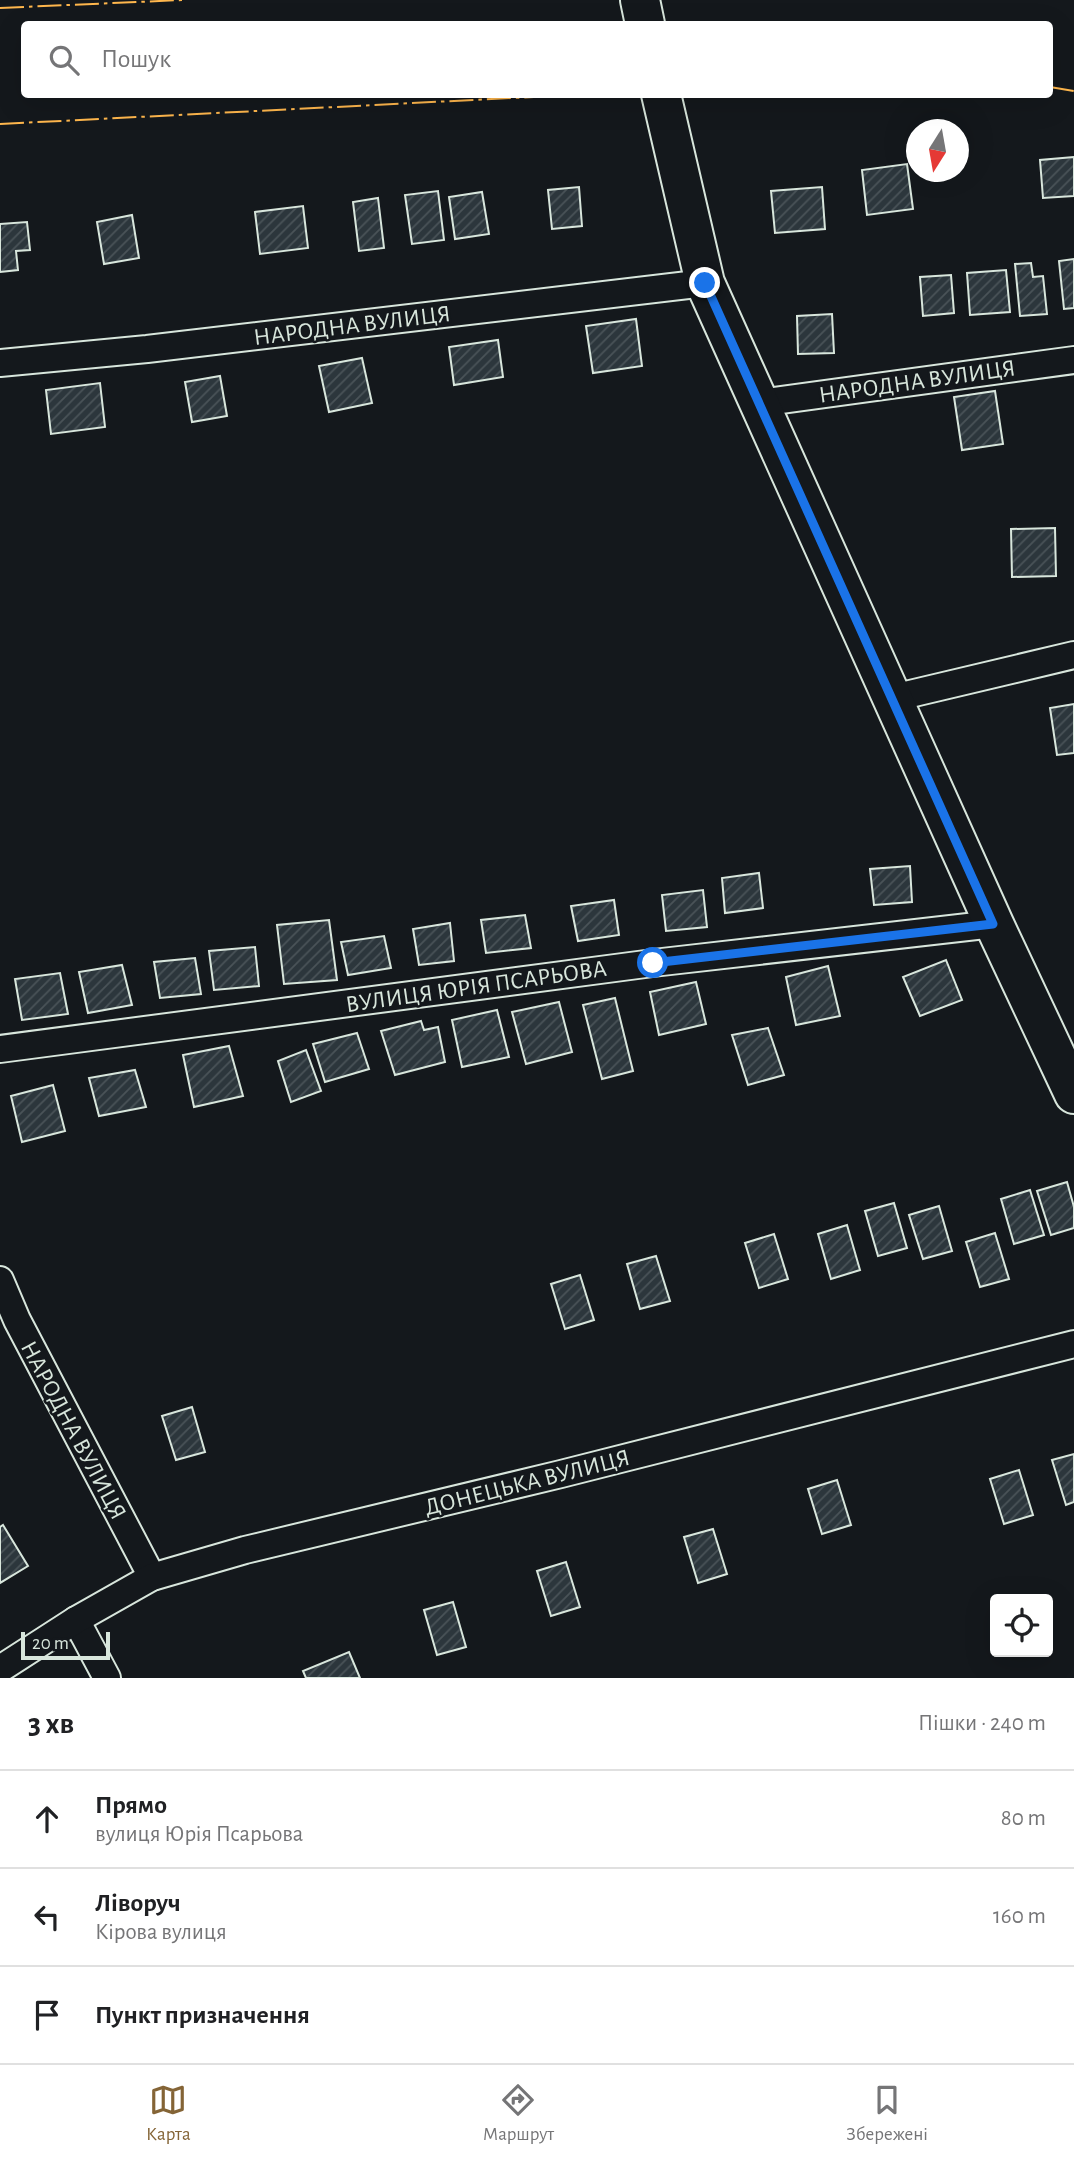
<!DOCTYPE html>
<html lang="uk">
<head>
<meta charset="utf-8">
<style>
	body { margin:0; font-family:"Alegreya Sans",sans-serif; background:#f2f2f2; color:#202124 }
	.controls { position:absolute; right:21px; bottom:21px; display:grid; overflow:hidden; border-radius:7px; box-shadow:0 7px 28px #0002 }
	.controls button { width:63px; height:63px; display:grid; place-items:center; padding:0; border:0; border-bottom:2px solid #e0e0e0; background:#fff; color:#202124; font:35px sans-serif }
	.compass { position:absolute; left:906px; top:119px; width:63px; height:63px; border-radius:50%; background:#fff; box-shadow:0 7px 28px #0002; rotate:191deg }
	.scale { position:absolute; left:21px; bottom:18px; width:89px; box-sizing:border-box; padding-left:7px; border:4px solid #d8e6dc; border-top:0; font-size:19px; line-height:24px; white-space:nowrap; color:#d8e6dc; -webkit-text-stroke:5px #14181c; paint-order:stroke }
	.stop { position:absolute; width:21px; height:21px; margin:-16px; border:5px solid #1a73e8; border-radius:50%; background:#fff }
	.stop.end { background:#1a73e8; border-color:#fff; box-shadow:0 2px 7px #0008 }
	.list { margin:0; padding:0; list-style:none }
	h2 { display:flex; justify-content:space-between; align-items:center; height:91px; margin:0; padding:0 28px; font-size:30px }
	h2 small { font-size:23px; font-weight:400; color:#757577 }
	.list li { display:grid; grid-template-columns:46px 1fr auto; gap:21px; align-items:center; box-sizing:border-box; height:98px; padding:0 28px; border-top:2px solid #e0e0e0 }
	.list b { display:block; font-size:26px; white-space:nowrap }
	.list p { margin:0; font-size:23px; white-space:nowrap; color:#757577 }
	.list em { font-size:23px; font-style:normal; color:#757577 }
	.icon { flex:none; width:38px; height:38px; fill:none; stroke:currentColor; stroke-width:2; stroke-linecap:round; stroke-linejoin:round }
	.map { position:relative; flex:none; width:1074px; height:1678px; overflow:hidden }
	.search { position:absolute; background:#fff; box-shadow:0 7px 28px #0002; left:21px; right:21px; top:21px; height:77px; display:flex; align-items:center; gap:18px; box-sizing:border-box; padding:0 24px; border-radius:7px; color:#757577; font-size:26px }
	.sheet { height:385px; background:#fff }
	nav { display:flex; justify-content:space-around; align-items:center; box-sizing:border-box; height:98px; border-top:2px solid #e0e0e0; background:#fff; font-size:19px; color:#757577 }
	nav a { display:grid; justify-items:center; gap:4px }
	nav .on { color:#846436 }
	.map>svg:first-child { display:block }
</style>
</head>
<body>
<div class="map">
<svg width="1074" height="1678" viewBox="0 0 1074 1678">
	<defs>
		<pattern id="building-hatch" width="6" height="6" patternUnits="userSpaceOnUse" patternTransform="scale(1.75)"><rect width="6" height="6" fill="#2c363c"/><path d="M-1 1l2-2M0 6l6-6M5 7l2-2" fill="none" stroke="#4a5358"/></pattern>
	</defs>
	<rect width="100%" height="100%" fill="#14181c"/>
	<g fill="url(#building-hatch)" stroke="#d8e6dc" stroke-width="2">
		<polygon points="1074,157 1074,196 1043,198 1040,160"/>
		<polygon points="907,164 913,209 867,215 862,170"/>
		<polygon points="579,187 582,226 552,229 548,190"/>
		<polygon points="822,187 825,229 775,233 771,191"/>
		<polygon points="438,191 444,240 412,244 405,195"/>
		<polygon points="482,192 489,234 455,239 449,197"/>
		<polygon points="378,198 384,248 359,251 353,202"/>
		<polygon points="303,206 308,248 260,254 255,212"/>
		<polygon points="132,215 139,258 104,264 97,222"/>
		<polygon points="27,222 30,250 16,251 18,270 0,272 0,224"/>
		<polygon points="1074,259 1074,308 1064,309 1059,261"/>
		<polygon points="1031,263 1033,277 1043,276 1047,314 1020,316 1015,264"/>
		<polygon points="1006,270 1010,312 970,315 967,273"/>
		<polygon points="951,275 954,313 923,316 920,277"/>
		<polygon points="832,314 834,353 798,354 797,316"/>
		<polygon points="636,319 642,366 593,373 586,326"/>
		<polygon points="498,340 503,377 454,385 449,347"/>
		<polygon points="362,358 372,403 329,412 319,366"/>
		<polygon points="220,376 227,416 192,422 185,382"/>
		<polygon points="100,383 105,427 51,434 46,390"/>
		<polygon points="995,391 1003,444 962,450 954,397"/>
		<polygon points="1055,528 1056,576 1012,577 1011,529"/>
		<polygon points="1074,704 1074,753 1057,755 1050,708"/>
		<polygon points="910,866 912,902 874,905 870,869"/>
		<polygon points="759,873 763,908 725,913 722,878"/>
		<polygon points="703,890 707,927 666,931 662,895"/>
		<polygon points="614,900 619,935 578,941 571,906"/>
		<polygon points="525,915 531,948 486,953 481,920"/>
		<polygon points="329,920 337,980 284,984 277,925"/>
		<polygon points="450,923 454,961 419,965 413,929"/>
		<polygon points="384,936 391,968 348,975 341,942"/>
		<polygon points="255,947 259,986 214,990 209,951"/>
		<polygon points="195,958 201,994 160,998 154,962"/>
		<polygon points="946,960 962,1000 920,1016 903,977"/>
		<polygon points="122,965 132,1005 88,1013 79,972"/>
		<polygon points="828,966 840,1016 796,1025 786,977"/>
		<polygon points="60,973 68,1014 22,1020 15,979"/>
		<polygon points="696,982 706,1024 659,1035 650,992"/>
		<polygon points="615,998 633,1071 602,1079 583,1005"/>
		<polygon points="559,1002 572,1052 526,1064 512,1012"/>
		<polygon points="497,1010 509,1057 462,1067 452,1020"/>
		<polygon points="421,1021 424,1030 438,1027 445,1062 395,1075 381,1031"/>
		<polygon points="768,1028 784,1075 748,1085 732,1035"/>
		<polygon points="357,1033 369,1069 325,1082 313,1044"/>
		<polygon points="229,1046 243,1096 194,1107 183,1055"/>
		<polygon points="306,1050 321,1091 291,1102 278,1061"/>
		<polygon points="135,1070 146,1107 99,1116 89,1078"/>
		<polygon points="53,1085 65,1131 22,1142 11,1096"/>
		<polygon points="1067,1182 1074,1207 1074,1228 1051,1235 1037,1191"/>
		<polygon points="1030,1190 1044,1235 1014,1244 1001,1199"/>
		<polygon points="894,1203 907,1248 878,1256 865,1211"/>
		<polygon points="939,1206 952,1251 923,1259 909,1215"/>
		<polygon points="847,1225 860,1270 831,1279 818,1234"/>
		<polygon points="995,1233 1009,1279 980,1287 966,1242"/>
		<polygon points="774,1234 788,1279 759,1288 745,1243"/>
		<polygon points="656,1256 670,1301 640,1309 627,1264"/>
		<polygon points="580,1275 594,1320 565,1329 551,1284"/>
		<polygon points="192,1407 205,1452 176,1460 162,1416"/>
		<polygon points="1074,1454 1074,1502 1066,1505 1052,1460"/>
		<polygon points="1019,1470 1033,1515 1004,1524 990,1479"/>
		<polygon points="837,1480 851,1525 822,1534 808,1489"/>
		<polygon points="3,1525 28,1566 0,1583 0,1527"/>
		<polygon points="713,1529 727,1574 698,1583 684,1537"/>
		<polygon points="566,1562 580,1607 551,1616 537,1571"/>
		<polygon points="453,1602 466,1647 437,1655 424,1610"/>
		<polygon points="349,1652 360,1678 306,1678 303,1671"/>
	</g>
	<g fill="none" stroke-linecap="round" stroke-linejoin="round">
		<g stroke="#d8e6dc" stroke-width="30">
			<g id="street">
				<polyline points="0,363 147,349 705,283"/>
				<polyline points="759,403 1074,360"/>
				<polyline points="893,698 1074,655"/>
				<polyline points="0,1049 653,963 994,924"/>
				<polyline points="0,1280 17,1320 152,1577"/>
				<polyline points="76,1620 107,1678"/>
				<polyline points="0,1669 76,1620 152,1577 245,1550 561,1474 1074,1344"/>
			</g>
		</g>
		<g stroke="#d8e6dc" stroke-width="42">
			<g id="secondary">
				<polyline points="640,0 645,24"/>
				<polyline points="661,94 705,283 994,924 1074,1094"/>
			</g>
		</g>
		<use href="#street" stroke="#14181c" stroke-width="26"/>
		<use href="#secondary" stroke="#14181c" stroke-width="38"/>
		<g stroke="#ffb74d" stroke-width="2" stroke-dasharray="24 5 3.5 5" stroke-linecap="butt">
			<polyline points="0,8 182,0"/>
			<polyline points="1050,87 1074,91"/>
			<polyline points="0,124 591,94"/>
		</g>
	</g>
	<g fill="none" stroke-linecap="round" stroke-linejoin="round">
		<polyline stroke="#1a73e8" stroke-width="9" points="653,963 993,924 705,283"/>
	</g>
	<g text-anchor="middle" stroke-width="5" stroke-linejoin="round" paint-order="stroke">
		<g font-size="24" fill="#d8e6dc" stroke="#14181c">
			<text transform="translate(352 325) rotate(-7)" y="8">НАРОДНА ВУЛИЦЯ</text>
			<text transform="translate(917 381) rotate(-8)" y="8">НАРОДНА ВУЛИЦЯ</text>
			<text transform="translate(476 986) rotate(-8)" y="8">ВУЛИЦЯ ЮРІЯ ПСАРЬОВА</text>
			<text transform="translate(74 1430) rotate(62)" y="8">НАРОДНА ВУЛИЦЯ</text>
			<text transform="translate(527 1482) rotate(-14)" y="8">ДОНЕЦЬКА ВУЛИЦЯ</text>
		</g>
	</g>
</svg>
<div class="controls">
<button><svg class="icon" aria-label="locate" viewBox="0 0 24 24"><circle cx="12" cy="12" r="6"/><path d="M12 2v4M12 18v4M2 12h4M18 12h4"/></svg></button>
</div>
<svg class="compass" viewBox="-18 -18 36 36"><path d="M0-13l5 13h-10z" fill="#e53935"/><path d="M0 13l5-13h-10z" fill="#757577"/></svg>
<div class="scale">20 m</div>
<div class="stop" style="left:653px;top:963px"></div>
<div class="stop end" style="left:705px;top:283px"></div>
<div class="search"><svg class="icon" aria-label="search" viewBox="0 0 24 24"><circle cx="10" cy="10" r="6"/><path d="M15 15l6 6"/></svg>Пошук</div>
</div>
<section class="sheet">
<h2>3 хв<small>Пішки · 240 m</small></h2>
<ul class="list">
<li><svg class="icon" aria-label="ahead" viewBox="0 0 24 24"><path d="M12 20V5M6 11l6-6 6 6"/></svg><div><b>Прямо</b><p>вулиця Юрія Псарьова</p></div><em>80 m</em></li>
<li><svg class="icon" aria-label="left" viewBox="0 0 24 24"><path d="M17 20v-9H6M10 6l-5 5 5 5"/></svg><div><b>Ліворуч</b><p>Кірова вулиця</p></div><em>160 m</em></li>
<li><svg class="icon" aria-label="arrive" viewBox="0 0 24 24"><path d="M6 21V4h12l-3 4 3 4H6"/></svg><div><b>Пункт призначення</b></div></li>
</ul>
</section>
<nav>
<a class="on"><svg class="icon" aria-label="map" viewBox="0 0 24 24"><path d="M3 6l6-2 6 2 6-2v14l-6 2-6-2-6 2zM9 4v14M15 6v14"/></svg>Карта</a>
<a><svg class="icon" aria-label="directions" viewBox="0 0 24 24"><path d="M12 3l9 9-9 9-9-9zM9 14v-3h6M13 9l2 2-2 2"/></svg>Маршрут</a>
<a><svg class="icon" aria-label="saved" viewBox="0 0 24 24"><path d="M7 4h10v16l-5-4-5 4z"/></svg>Збережені</a>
</nav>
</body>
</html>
